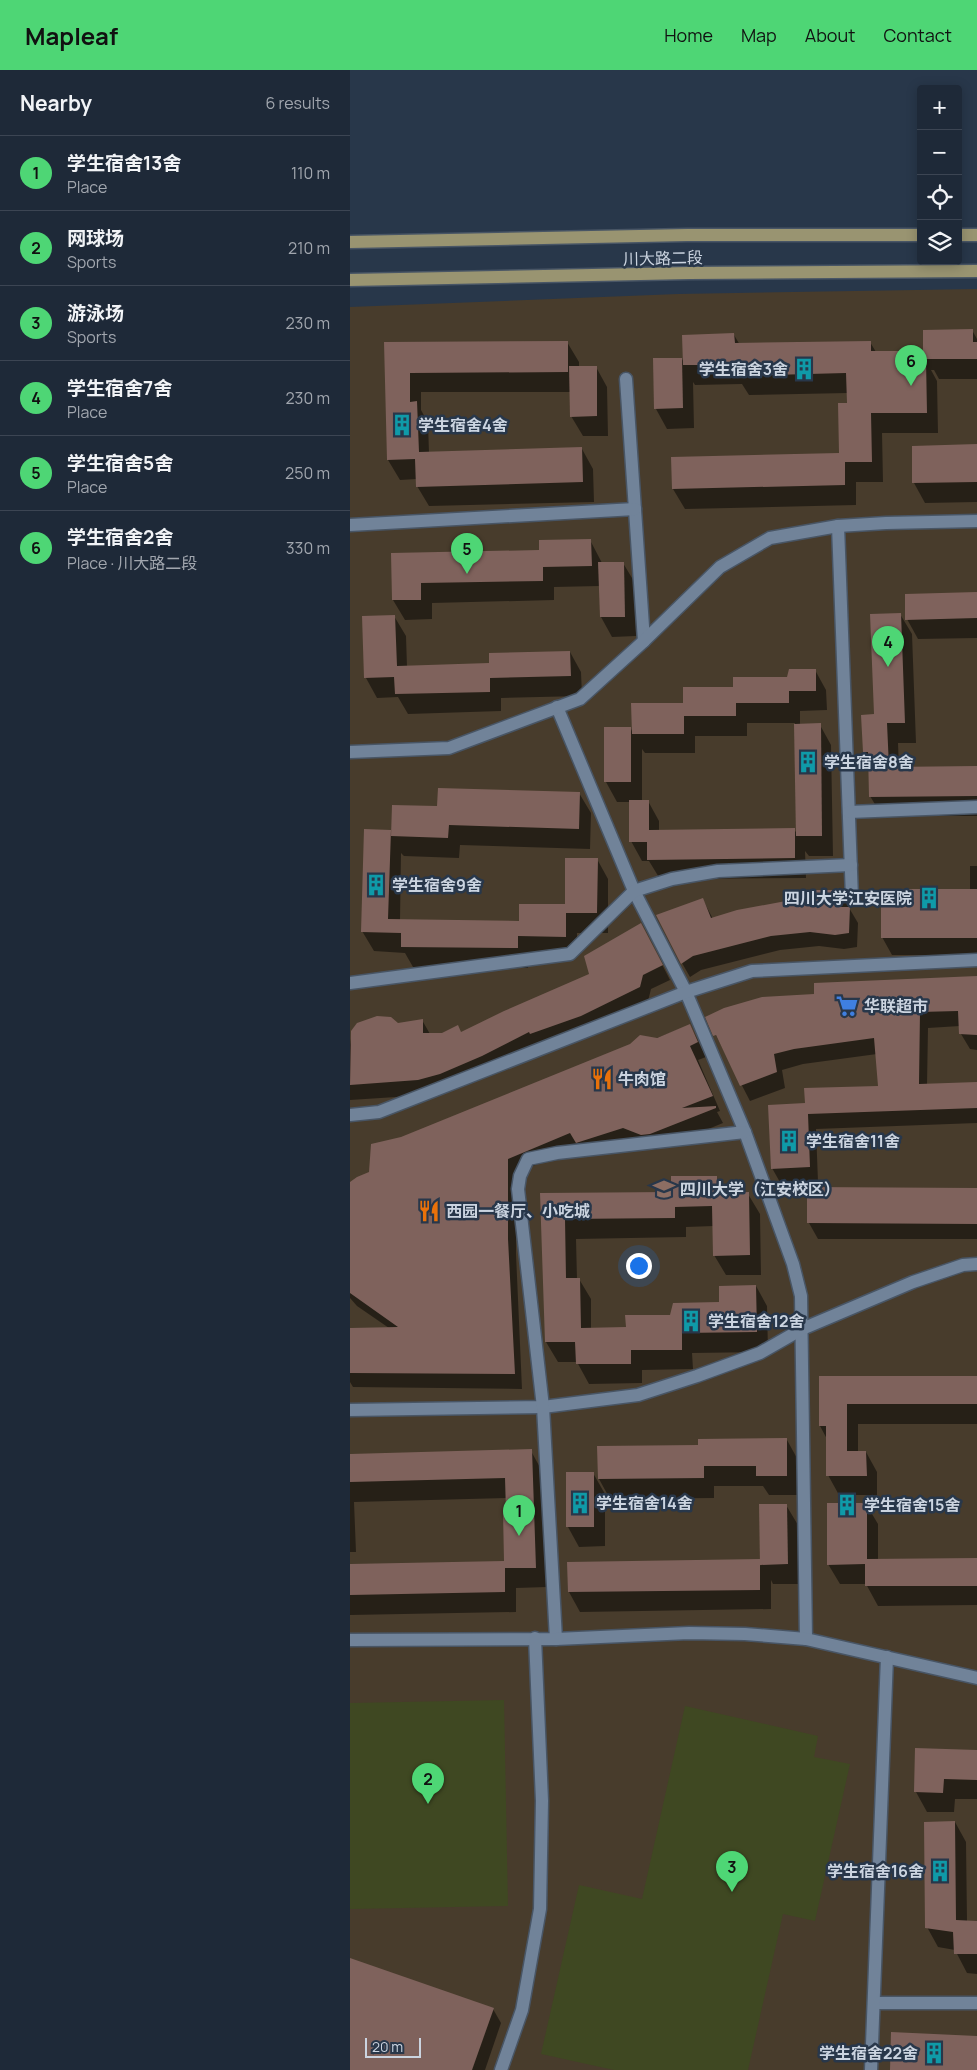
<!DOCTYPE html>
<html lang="en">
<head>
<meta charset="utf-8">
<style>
	body { margin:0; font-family:Manrope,"Noto Sans SC",sans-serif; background:#263140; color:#f1f3f6 }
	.controls { position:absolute; right:15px; top:15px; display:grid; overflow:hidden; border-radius:5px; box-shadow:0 2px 12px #0003 }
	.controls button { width:45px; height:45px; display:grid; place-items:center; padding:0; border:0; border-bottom:1px solid #3c4553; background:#1e2938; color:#f1f3f6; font:25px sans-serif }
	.scale { position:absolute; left:15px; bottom:12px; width:56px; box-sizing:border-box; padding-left:5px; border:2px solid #cbd4e0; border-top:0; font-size:14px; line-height:18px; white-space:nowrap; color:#cbd4e0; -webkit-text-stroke:4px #28374a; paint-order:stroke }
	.you { position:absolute; left:288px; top:1195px; width:18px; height:18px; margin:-12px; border:4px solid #fff; border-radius:50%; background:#1a73e8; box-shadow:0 0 0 8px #1a73e833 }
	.badge { display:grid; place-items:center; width:32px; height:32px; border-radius:50%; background:#4ed675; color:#111; font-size:16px; font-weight:700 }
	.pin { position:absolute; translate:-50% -41px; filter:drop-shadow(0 1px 2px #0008) }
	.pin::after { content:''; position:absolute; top:26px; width:18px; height:15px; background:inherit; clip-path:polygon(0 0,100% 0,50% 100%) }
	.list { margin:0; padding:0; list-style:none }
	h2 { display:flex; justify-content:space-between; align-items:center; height:65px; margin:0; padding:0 20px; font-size:21px }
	h2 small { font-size:16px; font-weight:400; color:#a1a6ae }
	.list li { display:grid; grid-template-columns:32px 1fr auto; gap:15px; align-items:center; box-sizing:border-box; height:75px; padding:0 20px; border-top:1px solid #3c4553 }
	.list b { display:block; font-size:19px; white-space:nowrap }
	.list p { margin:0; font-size:16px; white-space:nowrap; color:#a1a6ae }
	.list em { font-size:16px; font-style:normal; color:#a1a6ae }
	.icon { flex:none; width:28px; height:28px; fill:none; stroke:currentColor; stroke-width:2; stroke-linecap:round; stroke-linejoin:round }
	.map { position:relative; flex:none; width:627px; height:2000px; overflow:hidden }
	header { display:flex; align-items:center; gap:30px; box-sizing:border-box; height:70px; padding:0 25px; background:#4ed675; color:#111 }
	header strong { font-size:24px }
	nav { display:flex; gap:28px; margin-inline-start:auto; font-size:18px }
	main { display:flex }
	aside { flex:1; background:#1e2938 }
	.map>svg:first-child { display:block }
</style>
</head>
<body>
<header>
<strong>Mapleaf</strong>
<nav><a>Home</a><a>Map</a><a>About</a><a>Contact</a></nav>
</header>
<main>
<aside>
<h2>Nearby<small>6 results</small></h2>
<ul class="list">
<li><span class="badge">1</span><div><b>学生宿舍13舍</b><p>Place</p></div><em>110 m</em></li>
<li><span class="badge">2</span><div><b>网球场</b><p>Sports</p></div><em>210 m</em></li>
<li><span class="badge">3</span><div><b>游泳场</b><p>Sports</p></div><em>230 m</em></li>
<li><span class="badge">4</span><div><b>学生宿舍7舍</b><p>Place</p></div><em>230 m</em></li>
<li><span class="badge">5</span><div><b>学生宿舍5舍</b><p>Place</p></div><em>250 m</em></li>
<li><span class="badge">6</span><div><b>学生宿舍2舍</b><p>Place · 川大路二段</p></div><em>330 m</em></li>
</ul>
</aside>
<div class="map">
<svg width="627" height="2000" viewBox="0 0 627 2000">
	<rect width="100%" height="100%" fill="#28374a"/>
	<polygon fill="#483c2c" points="627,219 627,2000 0,2000 0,237 328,224"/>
	<g fill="#3f4822">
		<polygon points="154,1630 158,1836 0,1839 0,1633"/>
		<polygon points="335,1636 468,1666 464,1687 500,1694 465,1851 433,1844 398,2000 264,2000 191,1984 229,1815 292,1829"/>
	</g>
	<g fill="#0007" fill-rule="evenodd">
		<polygon points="622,260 627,269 627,309 589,309 584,300 581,300 587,311 588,363 532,363 533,412 506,412 506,435 335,439 323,419 490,385 498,334 498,323 399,325 392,314 345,315 343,312 344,358 317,359 306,339 332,289 334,292 384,265 390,275 520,272 526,282 575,282"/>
		<polygon points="217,272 229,292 229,297 246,297 257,317 258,366 233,366 221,346 221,322 71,322 71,340 78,353 79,383 232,379 243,399 244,432 79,436 67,416 67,409 50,410 38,390 35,273"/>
		<polygon points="627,376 627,432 575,433 564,413 563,377"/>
		<polygon points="240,470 252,493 273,493 285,513 286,566 262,567 251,547 250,516 204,517 204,530 82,533 82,549 55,550 43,530 42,484 190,481"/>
		<polygon points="627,523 627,568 568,569 557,549"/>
		<polygon points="550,544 562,564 566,673 548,673 549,698 627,697 627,746 532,746 520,726 520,692 514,682"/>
		<polygon points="44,546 56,566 57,597 141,595 220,582 231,602 232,626 151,628 151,641 58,644 48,627 27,628 16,608"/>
		<path d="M465 600 476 620 477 640 450 641V655H470L481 675 483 786H459L455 781 456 808 310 809 299 791H292L281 771 280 732H267L256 712 281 659 283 663 335 635 384 618 438 608ZM397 653H445L447 764 444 759 309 761V751L298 731H292V679L295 683H345V666H397Z"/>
		<polygon points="229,723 241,743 240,779 110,775 109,788 54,786 51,783 50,850 171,852 216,836 247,789 258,809 258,863 227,863 227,886 179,886 178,898 63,897 55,883 24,881 12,861 40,761 42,765 88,738"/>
		<polygon points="620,796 627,796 627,885 542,885 532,867 620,820"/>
		<polygon points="489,821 508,853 507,877 494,879 469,876 430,880 351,900 340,907 332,893 353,830 363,849 462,833"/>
		<polygon points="299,869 320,910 301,919 298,931 77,1025 0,1030 0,975 2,962 72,950 80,964 112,963 241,905"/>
		<polygon points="627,907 627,980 620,979 611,964 610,956 578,958 577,1015 627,1014 627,1008 627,1053 466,1059 468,1112 431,1114 422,1098 457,1034 529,1017 527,984 453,994 432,1000 435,1018 400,1031 357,948 465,925"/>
		<polygon points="340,955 356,987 348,990 370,1041 367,1042 373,1053 309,1079 300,1080 282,1072 235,1087 229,1077 166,1103 166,1184 172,1319 3,1317 0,1312 0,1259 39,1258 7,1236 0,1228 0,1114 21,1103 51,1068"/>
		<polygon points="366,1107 376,1124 398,1124 410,1144 411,1205 376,1205 364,1185 364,1156 336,1157 336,1167 226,1169 227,1209 229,1209 241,1229 241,1259 277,1258 370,1234 406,1216 417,1236 418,1282 342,1283 343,1299 292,1300 292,1313 239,1314 227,1292 208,1292 196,1272 191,1125 322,1123"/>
		<polygon points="459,1118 627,1119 627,1169 468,1169 459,1153"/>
		<polygon points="470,1307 627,1307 627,1354 508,1354 508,1382 516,1382 527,1402 527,1425 489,1425 478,1405 477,1369 470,1356"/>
		<polygon points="437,1370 448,1390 448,1425 419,1425 413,1416 364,1416 364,1428 260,1429 249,1409 349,1377"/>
		<polygon points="181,1381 192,1401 197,1517 166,1518 166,1542 0,1545 0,1495 155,1492 158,1443 157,1428 4,1432 6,1482 0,1482 0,1385"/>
		<polygon points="243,1403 255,1424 255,1476 229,1477 218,1457"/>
		<polygon points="516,1434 528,1454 528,1490 627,1489 627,1535 528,1536 516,1514 490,1514 478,1494"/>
		<polygon points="436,1435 448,1455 449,1514 423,1514 421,1510 421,1539 230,1542 219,1522 412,1495"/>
		<polygon points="627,1681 627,1729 605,1729 604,1742 577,1742 566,1722"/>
		<polygon points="605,1752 616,1772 617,1851 627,1852 627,1904 617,1903 605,1880 588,1877 577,1857"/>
		<polygon points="0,1889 143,1939 151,1953 135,2000 0,2000"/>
	</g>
	<g fill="#7f625c">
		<polygon points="623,259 623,272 627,272 627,289 576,289 577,343 521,343 522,392 495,392 495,415 322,419 321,387 489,383 488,333 497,333 496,303 386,306 385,295 333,295 332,265 384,263 385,273 521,271 521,281 573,281 573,260"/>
		<polygon points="218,271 218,302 60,303 60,332 67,331 69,382 232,377 233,412 66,417 65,389 37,390 34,272"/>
		<polygon points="303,288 332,288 333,338 304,339"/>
		<polygon points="219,296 247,296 247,346 220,347"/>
		<polygon points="627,374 627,412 562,413 562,376"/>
		<polygon points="241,469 242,496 193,497 193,511 71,513 71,530 42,530 41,483 189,480 189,470"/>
		<polygon points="248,492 274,492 275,547 250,547"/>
		<polygon points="627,522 627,548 555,550 555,524"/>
		<polygon points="551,543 555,653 537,653 539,697 627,696 627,726 519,727 518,682 513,682 511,645 524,644 520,544"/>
		<polygon points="45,545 47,596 139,593 139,583 220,581 221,606 140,608 140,622 45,624 44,607 14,608 12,546"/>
		<polygon points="439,599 466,599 466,621 439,621 439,633 386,633 386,646 334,646 334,664 282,664 281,633 333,633 333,617 383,617 383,607 437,607"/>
		<polygon points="471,653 472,766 446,766 444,654"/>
		<rect x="254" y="657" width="27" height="55"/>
		<polygon points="88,718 230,722 229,759 99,755 98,768 41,766 42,735 87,736"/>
		<polygon points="279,730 299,730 299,760 445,758 445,788 297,790 297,772 279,772"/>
		<polygon points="14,759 41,760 38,849 169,851 169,834 215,834 215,788 248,788 247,843 216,843 216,867 168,866 168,878 51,877 51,863 11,862"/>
		<rect x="531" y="819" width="96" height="49"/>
		<polygon points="462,820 489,820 491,837 500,837 499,863 485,865 460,862 421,866 343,886 331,894 306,845 353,828 361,848 387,840 436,831 461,832"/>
		<polygon points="291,853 313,895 293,905 290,917 231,946 180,964 179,962 132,986 90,1004 68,1010 0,1015 1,961 7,953 27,946 41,947 48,953 73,949 73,963 92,963 108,955 111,962 154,941 239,904 234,886"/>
		<polygon points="627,906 627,965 609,964 608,941 570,942 569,1014 627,1012 627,1038 458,1044 460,1097 421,1099 418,1035 455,1033 454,1018 528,1016 524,968 444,979 424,984 427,1002 390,1016 366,965 363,966 355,947 374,938 412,927 464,924 464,913"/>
		<polygon points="340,954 348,972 340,976 363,1026 332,1038 366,1036 366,1038 300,1064 291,1065 273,1058 226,1073 220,1063 158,1089 158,1169 165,1304 0,1303 0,1258 48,1257 0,1223 0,1112 7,1107 19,1102 21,1074 51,1067 280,974 290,965 307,968"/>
		<polygon points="321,1106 367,1106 367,1123 399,1122 400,1185 363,1186 362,1136 325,1137 325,1148 215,1149 216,1208 230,1208 231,1258 276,1257 275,1245 320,1245 323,1233 369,1232 369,1216 406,1215 407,1262 332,1263 332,1280 281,1280 281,1294 226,1294 225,1272 195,1272 190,1123 321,1122"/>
		<polygon points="457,1117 627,1118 627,1154 457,1153"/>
		<polygon points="469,1306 627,1306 627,1334 497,1334 497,1381 516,1381 517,1406 476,1406 476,1356 469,1356"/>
		<polygon points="437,1368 437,1406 406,1406 406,1396 354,1396 354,1408 248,1409 247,1376 348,1375 348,1369"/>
		<polygon points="182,1379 186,1498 155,1498 155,1522 0,1525 0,1494 154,1491 153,1442 156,1442 155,1408 0,1412 0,1384"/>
		<rect x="216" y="1402" width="28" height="55"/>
		<polygon points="477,1433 517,1433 517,1489 627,1488 627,1516 515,1516 515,1494 477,1495"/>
		<polygon points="409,1434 437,1434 438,1494 410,1495"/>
		<polygon points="410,1489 410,1520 218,1522 217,1492"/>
		<polygon points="565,1678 627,1680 627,1710 594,1709 593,1723 564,1722"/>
		<polygon points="605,1751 606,1850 627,1851 627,1884 604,1884 603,1862 575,1858 574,1752"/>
		<polygon points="0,1888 144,1938 122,2000 0,2000"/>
		<polygon points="541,1962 627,1966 627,2000 540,2000"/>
	</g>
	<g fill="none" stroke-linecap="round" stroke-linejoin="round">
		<g stroke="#485565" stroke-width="15">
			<g id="minor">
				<polyline points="276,309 294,571"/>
				<polyline points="0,455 285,439"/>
				<polyline points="488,456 502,828"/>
				<polyline points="207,637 284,821 336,922 395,1062 443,1194 451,1226 456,1569"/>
				<polyline points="0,682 99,678 230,629 294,571 370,497 420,468 488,456 536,453 627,451"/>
				<polyline points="499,742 627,737"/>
				<polyline points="0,913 220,884 284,821 322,809 368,801 501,795"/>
				<polyline points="0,1045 29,1042 336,922 402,901 627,890"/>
				<polyline points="0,1340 193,1337 288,1325 347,1306 410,1283 452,1259 563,1212 613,1195 627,1194"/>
				<polyline points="206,1569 193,1337 168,1119 170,1106 178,1089 207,1083 395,1062"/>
				<polyline points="0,1570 206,1569 339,1563 395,1564 456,1569 627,1608"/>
				<polyline points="524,1933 627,1933"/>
				<polyline points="151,2000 172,1940 190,1839 192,1731 185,1568"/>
				<polyline points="521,2000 537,1587"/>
			</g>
		</g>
		<g stroke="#485565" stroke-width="15">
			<g id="major">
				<polyline points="608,165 627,165"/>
				<polyline points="0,172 337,165 571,165"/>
				<polyline points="0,210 339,203 627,201"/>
			</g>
		</g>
		<use href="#minor" stroke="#718399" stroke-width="12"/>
		<use href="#major" stroke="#999471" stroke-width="12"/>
	</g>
	<defs>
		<g id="building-bare" transform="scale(1.725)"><path d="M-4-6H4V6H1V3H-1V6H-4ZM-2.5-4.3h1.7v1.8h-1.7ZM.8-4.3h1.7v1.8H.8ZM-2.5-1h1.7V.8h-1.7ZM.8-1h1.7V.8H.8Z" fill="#0f9aa8" stroke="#28374a" stroke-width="2.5" paint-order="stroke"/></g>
		<g id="supermarket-bare" transform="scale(1.725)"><path d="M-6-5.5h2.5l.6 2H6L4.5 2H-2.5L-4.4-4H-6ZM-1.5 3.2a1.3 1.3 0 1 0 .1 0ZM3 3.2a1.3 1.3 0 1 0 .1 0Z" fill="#3f7fe0" stroke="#28374a" stroke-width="2.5" paint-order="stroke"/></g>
		<g id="restaurant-bare" transform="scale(1.725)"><path d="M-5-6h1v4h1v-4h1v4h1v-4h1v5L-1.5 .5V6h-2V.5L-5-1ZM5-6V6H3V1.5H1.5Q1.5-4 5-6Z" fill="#e8710a" stroke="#28374a" stroke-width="2.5" paint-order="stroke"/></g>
		<g id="university-bare" transform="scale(1.725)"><path d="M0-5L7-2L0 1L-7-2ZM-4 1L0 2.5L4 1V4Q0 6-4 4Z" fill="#8d6e63" stroke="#28374a" stroke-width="2.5" paint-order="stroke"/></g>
	</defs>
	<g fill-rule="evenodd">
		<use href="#building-bare" x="454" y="299"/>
		<use href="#building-bare" x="52" y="355"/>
		<use href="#building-bare" x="458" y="692"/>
		<use href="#building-bare" x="26" y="815"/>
		<use href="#building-bare" x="579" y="828"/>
		<use href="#supermarket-bare" x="497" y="936"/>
		<use href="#restaurant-bare" x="252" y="1009"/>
		<use href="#building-bare" x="439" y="1071"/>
		<use href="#university-bare" x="314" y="1119"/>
		<use href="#restaurant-bare" x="79" y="1141"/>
		<use href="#building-bare" x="341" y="1251"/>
		<use href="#building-bare" x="230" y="1433"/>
		<use href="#building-bare" x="497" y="1435"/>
		<use href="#building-bare" x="590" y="1801"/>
		<use href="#building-bare" x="584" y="1983"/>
	</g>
	<g text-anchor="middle" stroke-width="5" stroke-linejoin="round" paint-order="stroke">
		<g font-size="16" fill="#cbd4e0" stroke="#28374a">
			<text transform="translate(313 188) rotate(-1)" y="6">川大路二段</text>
		</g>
		<g font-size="16" font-weight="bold" fill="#cbd4e0" stroke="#28374a" text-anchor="start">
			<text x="438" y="305" text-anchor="end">学生宿舍3舍</text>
			<text x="68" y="361">学生宿舍4舍</text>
			<text x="474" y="698">学生宿舍8舍</text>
			<text x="42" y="821">学生宿舍9舍</text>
			<text x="562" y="834" text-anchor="end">四川大学江安医院</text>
			<text x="514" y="942">华联超市</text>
			<text x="268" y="1015">牛肉馆</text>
			<text x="456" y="1077">学生宿舍11舍</text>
			<text x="330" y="1125">四川大学（江安校区）</text>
			<text x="96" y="1147">西园一餐厅、小吃城</text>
			<text x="358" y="1257">学生宿舍12舍</text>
			<text x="246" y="1439">学生宿舍14舍</text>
			<text x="514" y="1441">学生宿舍15舍</text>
			<text x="574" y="1807" text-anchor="end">学生宿舍16舍</text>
			<text x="568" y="1989" text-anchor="end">学生宿舍22舍</text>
		</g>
	</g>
</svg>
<div class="controls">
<button>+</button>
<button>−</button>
<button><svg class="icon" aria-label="locate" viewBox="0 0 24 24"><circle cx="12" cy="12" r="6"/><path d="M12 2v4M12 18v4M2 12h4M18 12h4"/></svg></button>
<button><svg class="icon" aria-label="layers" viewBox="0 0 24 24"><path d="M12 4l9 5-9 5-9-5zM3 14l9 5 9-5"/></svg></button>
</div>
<div class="scale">20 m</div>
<div class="you"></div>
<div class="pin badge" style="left:169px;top:1466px">1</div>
<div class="pin badge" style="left:78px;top:1734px">2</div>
<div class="pin badge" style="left:382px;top:1822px">3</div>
<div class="pin badge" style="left:538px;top:597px">4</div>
<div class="pin badge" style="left:117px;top:504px">5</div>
<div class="pin badge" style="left:561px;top:316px">6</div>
</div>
</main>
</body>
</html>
